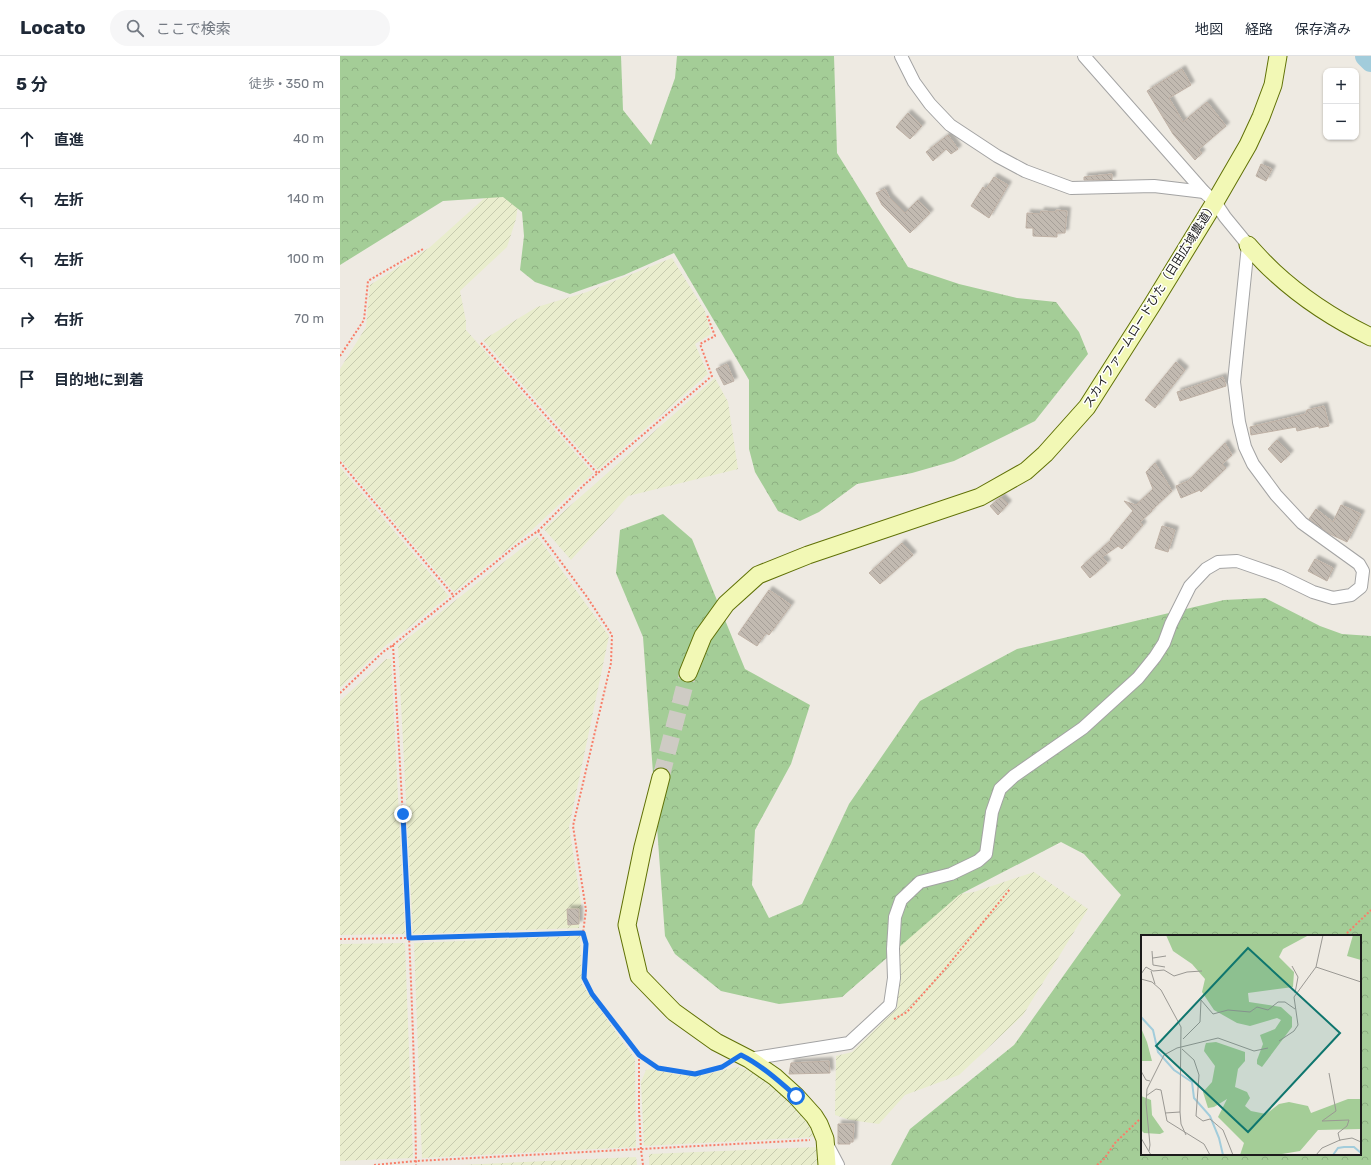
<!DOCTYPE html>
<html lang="ja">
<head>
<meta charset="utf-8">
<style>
	body { margin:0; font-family:Rubik,"Noto Sans JP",sans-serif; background:#f6f6f7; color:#1f2937 }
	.controls { position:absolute; right:12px; top:12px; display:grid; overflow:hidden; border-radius:8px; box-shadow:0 1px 3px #0004 }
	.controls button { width:36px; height:36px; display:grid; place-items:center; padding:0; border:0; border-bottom:1px solid #e0e1e3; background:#fff; color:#1f2937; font:20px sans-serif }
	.stop { position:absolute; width:12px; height:12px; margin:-9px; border:3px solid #1a73e8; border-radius:50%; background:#fff }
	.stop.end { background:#1a73e8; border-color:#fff; box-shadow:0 1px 4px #0008 }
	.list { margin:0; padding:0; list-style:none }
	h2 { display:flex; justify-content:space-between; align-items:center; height:52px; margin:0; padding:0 16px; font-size:17px }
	h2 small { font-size:13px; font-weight:400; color:#747a83 }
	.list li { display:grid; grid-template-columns:26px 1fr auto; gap:12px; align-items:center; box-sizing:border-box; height:60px; padding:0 16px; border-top:1px solid #e0e1e3 }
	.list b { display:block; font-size:15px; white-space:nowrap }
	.list em { font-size:13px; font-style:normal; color:#747a83 }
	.icon { flex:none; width:22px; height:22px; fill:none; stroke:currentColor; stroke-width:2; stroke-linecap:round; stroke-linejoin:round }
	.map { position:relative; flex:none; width:1031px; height:1109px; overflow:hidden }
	header { display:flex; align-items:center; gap:24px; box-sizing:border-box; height:56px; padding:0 20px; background:#fff; border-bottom:1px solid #e0e1e3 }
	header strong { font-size:19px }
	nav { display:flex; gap:22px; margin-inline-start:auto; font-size:14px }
	.search { width:280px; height:36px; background:#f6f6f7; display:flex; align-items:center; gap:10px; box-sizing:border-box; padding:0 14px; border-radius:22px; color:#747a83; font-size:15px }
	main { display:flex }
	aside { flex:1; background:#fff }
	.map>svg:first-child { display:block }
</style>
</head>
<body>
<header>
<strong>Locato</strong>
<div class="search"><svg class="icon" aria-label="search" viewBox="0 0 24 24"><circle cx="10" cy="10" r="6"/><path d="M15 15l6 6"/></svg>ここで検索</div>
<nav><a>地図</a><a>経路</a><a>保存済み</a></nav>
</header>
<main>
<aside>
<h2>5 分<small>徒歩 · 350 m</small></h2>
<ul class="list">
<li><svg class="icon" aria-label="ahead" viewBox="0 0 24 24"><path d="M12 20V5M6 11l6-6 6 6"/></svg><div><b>直進</b></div><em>40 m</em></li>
<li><svg class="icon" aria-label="left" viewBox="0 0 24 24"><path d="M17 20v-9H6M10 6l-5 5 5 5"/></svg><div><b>左折</b></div><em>140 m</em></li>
<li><svg class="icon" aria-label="left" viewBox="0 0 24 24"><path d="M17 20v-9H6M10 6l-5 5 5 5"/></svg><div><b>左折</b></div><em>100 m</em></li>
<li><svg class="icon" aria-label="right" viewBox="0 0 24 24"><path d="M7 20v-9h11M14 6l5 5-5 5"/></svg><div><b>右折</b></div><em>70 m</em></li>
<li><svg class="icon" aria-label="arrive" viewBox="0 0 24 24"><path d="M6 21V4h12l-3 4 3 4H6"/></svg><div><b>目的地に到着</b></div></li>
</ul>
</aside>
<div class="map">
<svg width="1031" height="1109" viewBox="0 0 1031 1109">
	<defs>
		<pattern id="farmland-furrows" width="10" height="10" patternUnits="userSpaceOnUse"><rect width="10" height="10" fill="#e9edcd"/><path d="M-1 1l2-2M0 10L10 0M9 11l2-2" fill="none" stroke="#c7cbaf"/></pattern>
		<pattern id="forest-crowns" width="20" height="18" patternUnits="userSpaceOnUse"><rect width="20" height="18" fill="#a4cd97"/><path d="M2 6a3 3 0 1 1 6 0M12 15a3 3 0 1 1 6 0" fill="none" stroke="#8daf82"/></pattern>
		<pattern id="building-back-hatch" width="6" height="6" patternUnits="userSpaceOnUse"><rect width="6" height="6" fill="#c2bab1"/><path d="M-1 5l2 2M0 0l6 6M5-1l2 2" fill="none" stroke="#a69f98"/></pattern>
		<filter id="shadow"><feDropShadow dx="3.5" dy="-3.5" stdDeviation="1" flood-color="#0004"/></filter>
	</defs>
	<rect width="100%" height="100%" fill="#eeeae2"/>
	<g fill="url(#farmland-furrows)">
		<polygon points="148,139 179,142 176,163 167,191 120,235 126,265 126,274 253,417 192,474 114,536 0,403 0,313 26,271 30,229 89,192"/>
		<polygon points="332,202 365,255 371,278 355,288 368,318 258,414 143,284 197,251 247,236"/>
		<polygon points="375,322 388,346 398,413 288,440 231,504 204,473"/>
		<polygon points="0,411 109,540 44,591 0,632"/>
		<polygon points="197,480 269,580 229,771 241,847 239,872 73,878 58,590"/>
		<polygon points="46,603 51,603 65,878 0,879 0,645"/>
		<polygon points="694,816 748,853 683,959 619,1019 565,1039 539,1068 510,1064 495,1059 496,1000 512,996 557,952 561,870 579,844 634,836"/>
		<polygon points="240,880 242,928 295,1003 296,1091 82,1102 74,887"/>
		<polygon points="65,887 73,1102 0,1105 0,888"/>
		<polygon points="397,1011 415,1016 455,1046 475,1081 304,1090 301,1026 306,1014 311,1013 339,1019 363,1019"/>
		<polygon points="478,1091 479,1109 309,1109 309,1098"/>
		<polygon points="296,1101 297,1109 120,1109"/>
	</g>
	<g fill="url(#forest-crowns)" fill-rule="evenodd">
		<polygon points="0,0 281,0 283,54 311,89 335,22 337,0 494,0 497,97 568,211 619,228 677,242 716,246 739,276 748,298 695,365 614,405 572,417 517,428 479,456 460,465 438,455 415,416 409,393 409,324 334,197 284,219 230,238 195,226 180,214 184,180 182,156 163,141 103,145 0,209"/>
		<path d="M323 458 352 483 405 613 470 649 451 708 415 774 412 829 429 862 462 848 509 748 580 645 677 593 884 544 925 542 980 570 1002 578 1031 580V1109H551L570 1073 674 989 781 839 744 798 721 786 619 839 502 941 439 948 381 935 335 898 325 880 303 581 276 517 280 474ZM802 880H1020V1098H802Z"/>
	</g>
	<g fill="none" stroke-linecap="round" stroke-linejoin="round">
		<polyline stroke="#a2ccdb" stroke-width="22" points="1026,0 1031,5"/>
	</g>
	<g fill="url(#building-back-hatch)" stroke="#bfb1a5" filter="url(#shadow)">
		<polygon points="842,13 851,29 829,42 843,66 867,46 886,70 858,94 862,97 855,104 833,78 807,35"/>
		<polygon points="568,57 582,70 570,83 556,71"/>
		<polygon points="608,79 618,93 611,98 606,93 593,105 586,96"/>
		<polygon points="921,108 932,113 926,125 916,120"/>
		<polygon points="772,118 772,124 744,124 744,121"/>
		<polygon points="654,121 668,129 649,162 631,150 643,131 646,133"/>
		<polygon points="545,133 549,141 565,157 578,144 590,157 570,177 542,149 536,137"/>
		<polygon points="716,154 727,155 725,177 717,177 717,181 693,180 693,172 686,172 687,157 700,158 701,155 716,156"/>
		<polygon points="836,306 845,314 815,352 805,344"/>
		<polygon points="387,308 394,325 384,329 376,313"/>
		<polygon points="883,321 886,330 840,345 837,336"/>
		<polygon points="984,350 989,370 979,372 979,370 957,375 956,371 911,379 910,371 966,358 967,354"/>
		<polygon points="937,384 950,398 941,407 928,393"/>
		<polygon points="885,387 892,399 882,408 886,412 861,436 860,434 841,442 836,430 848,425"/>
		<polygon points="815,407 832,435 813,453 811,454 812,455 800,466 803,469 782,493 778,490 762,501 767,507 750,522 741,511 771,484 770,483 793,455 784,445 796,449 813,433 806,416"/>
		<polygon points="661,441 668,448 658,459 650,450"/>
		<polygon points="1001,449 1021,458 1007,486 988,477 969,463 976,453 993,466"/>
		<polygon points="822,470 835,474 828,496 815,492"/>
		<polygon points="562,487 573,499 540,528 529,517"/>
		<polygon points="975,503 993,512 987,525 968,515"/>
		<polygon points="429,534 451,549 429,579 426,577 417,590 398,578"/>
		<polygon points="227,853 239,853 239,868 228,869"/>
		<polygon points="489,1005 490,1017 449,1018 451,1007"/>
		<polygon points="498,1068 514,1068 513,1086 510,1086 510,1088 498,1088"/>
	</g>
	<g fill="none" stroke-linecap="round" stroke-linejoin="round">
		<polyline stroke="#cecbc4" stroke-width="17" stroke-dasharray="17 8" stroke-linecap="butt" points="321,721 348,617"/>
		<g stroke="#a3a3a3" stroke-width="14">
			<g id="street">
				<polyline points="561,0 574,26 590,48 610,69 657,100 685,115 731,132 814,130 864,136"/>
				<polyline points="409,1003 509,987 550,949 554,922 553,893 555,861 561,844 580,826 611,818 638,805 646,798 652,756 660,733 674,720 743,672 798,622 815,601 824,587 831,568 850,530 866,513 878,506 897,505 940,520 973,536 993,542 1011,539 1021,531 1023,515 1019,508 962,467 936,439 913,408 905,391 899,366 894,326 908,189 885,161 875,146 864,136 744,0"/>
				<polyline points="487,1088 498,1109"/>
			</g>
		</g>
		<g stroke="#607106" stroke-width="19">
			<g id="secondary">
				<path d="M908 189C916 198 925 208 934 216 962 242 996 264 1031 281"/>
				<polyline points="348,617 363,580 386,548 418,519 468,499 640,441 686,415 705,398 747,351 812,249 875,146 908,89 921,61 933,29 938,0"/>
				<polyline points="321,721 303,791 287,869 299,920 334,956 376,986 409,1003 435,1021 456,1040 474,1060 479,1068 485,1083 487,1109"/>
			</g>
		</g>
		<g stroke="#f87e69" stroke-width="2" stroke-dasharray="2 2" stroke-linecap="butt">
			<polyline points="141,287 258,418"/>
			<polyline points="0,300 24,264 28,225 83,193"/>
			<polyline points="0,406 114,540"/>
			<polyline points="198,475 245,428 372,320 360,288 375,280 367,259"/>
			<path d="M53 589C63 762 74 936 76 1109"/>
			<polyline points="0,637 43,596 53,589 177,489 198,475 247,541 272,579 271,607 233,770 246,854 243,877 246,888 244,922 252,938 299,999 319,1012 355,1018 382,1011 388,1007"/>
			<polyline points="1004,880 1031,854"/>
			<polyline points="0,883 69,882 243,877"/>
			<polyline points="554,963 567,956 605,913 670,833"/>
			<polyline points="299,999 299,1054 301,1094 303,1109"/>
			<polyline points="34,1109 76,1105 470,1084"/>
			<polyline points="757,1109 764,1103 775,1087 802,1061"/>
		</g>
		<use href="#street" stroke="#fff" stroke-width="12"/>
		<use href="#secondary" stroke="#f2f8b5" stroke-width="17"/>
	</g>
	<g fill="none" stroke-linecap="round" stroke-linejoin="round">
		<path stroke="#1a73e8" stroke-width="5" d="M63 758 69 882 243 877 246 888 244 922 252 938 299 999 318 1012 355 1018 382 1011 401 999C421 1009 439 1025 456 1040"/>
	</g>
	<g text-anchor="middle" stroke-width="3" stroke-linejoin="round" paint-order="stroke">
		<g font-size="12" fill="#1c1c1c" stroke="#fff">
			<text transform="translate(810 249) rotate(-58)" y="4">スカイファームロードひた（日田広域農道）</text>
		</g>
	</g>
	<g transform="translate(801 879)">
		<rect width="220" height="220" fill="#eeeae2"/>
		<path d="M25 0H168L142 14 138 22 153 37 152 52 107 58 108 67 140 72 151 82V92L121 132 116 129V125L122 109 119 100 134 94 140 85 136 83 109 91 96 88 73 75 61 57 64 44 51 29 32 16ZM212 0H220V25L206 21ZM0 93 6 107 11 126H0ZM75 107 104 117V126L97 134 94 152 106 157 109 163 104 171 110 176 125 179 138 169 148 167 167 171 170 178 207 164H220V194L177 195 159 216 135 220H99L103 208 77 182 86 164 73 172 67 173 62 157 71 147 74 131 63 116 64 111 65 108ZM0 161 10 165 11 180 23 197 19 199 3 198 0 195Z" fill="#a4cd97"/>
		<path fill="none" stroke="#a2ccdb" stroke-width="2" d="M0 82 12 95 17 117 33 135 51 147 53 163 69 181 78 203 82 220M192 220 197 213 203 212H213L220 218"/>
		<path fill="none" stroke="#9a9893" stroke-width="1" d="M11 16 12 30 24 32M12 23 25 21M151 31 157 42 154 58M175 32 220 47M10 36 14 49M0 39 5 32 12 36 23 35 33 41 46 37 61 36M0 44 11 47 20 55 40 92 39 177 40 189 45 200M42 104 59 87 60 65 72 79 87 75 109 77 116 72 127 75 137 67H144L154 74M138 106 153 96 157 90 153 62 175 32 182 0M41 114 53 125 58 140 55 181 62 186 69 184 82 195 92 220M0 136 5 145 9 146M5 161 15 154 20 155 26 186 63 209 69 220M24 178 39 177M181 186 195 176 188 138M181 186 208 185 206 191 197 198 199 206M0 203 10 220M8 216 9 210 5 168 6 154 23 120 36 113 77 103 113 116 127 113M175 220 181 213 199 205 211 203 220 207"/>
		<path fill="#0f766e" fill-opacity="0.15" stroke="#0f766e" stroke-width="2" d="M107 13 199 98 107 197 15 111Z"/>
		<rect width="220" height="220" fill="none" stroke="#1c1c1c" stroke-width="2"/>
	</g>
</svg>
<div class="controls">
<button>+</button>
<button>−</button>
</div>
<div class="stop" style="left:456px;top:1040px"></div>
<div class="stop end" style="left:63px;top:758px"></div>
</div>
</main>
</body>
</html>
